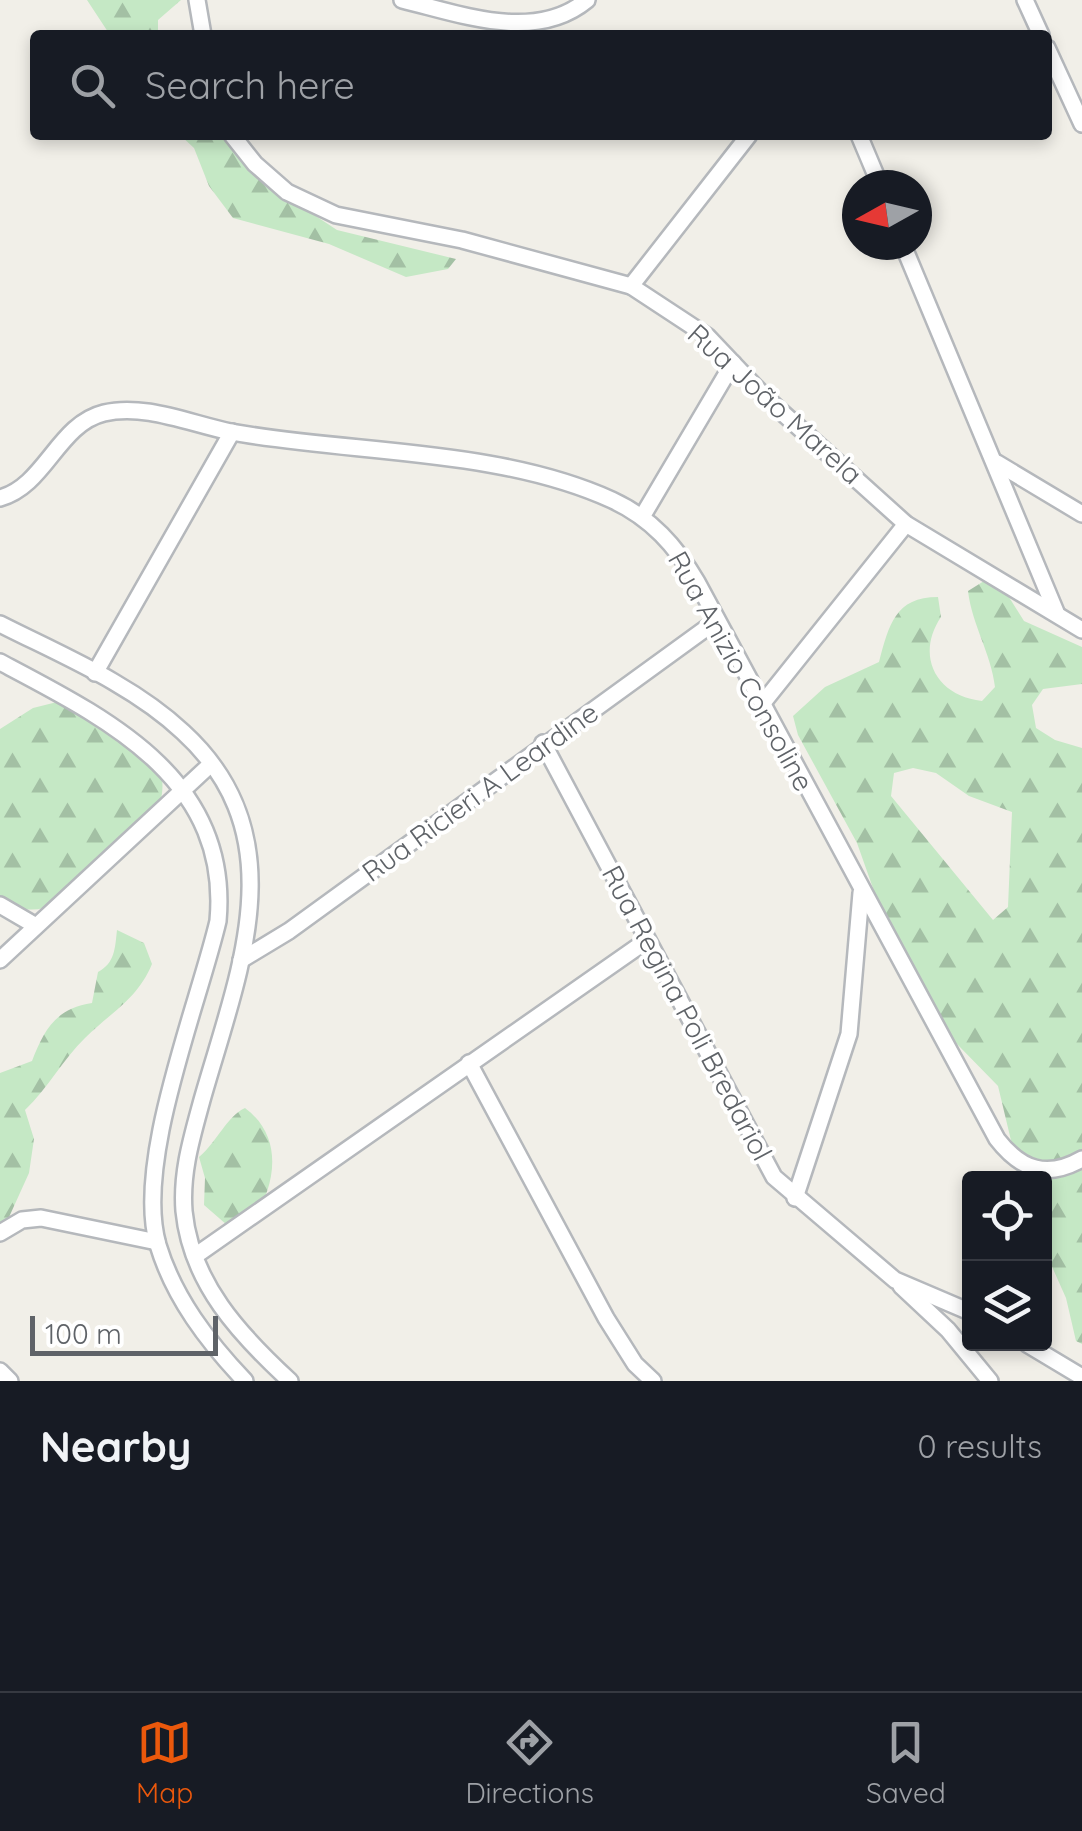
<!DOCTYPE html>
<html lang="en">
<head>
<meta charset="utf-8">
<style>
	body { margin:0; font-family:Quicksand,sans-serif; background:#242831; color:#f1f3f6 }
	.controls { position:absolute; right:30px; bottom:30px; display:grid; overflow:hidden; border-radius:10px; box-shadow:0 5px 15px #0003 }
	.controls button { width:90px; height:90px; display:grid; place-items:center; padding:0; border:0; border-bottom:2px solid #363941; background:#171b24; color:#f1f3f6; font:50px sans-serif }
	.compass { position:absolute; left:842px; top:170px; width:90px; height:90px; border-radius:50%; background:#171b24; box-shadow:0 5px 15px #0003; rotate:262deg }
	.scale { position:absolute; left:30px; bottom:25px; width:188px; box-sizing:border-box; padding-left:10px; border:5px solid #5f6368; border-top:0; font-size:28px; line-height:35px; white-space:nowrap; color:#5f6368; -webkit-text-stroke:8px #fff; paint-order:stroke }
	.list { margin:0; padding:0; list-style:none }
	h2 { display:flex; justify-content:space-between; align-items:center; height:130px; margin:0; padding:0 40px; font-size:42px }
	h2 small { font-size:32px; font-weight:400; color:#9ea1a6 }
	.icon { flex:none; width:55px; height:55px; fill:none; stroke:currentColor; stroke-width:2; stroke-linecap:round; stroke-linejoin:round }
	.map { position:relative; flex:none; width:1082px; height:1381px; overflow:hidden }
	.search { position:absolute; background:#171b24; box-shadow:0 5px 15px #0003; left:30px; right:30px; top:30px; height:110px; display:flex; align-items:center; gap:25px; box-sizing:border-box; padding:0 35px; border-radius:10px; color:#9ea1a6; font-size:38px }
	.sheet { height:310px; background:#171b24 }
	nav { display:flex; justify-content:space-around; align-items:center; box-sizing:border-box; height:140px; border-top:2px solid #363941; background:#171b24; font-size:28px; color:#9ea1a6 }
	nav a { display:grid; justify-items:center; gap:5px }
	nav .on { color:#ea580c }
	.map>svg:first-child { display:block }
</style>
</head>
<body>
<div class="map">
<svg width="1082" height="1381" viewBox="0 0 1082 1381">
	<defs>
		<pattern id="forest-firs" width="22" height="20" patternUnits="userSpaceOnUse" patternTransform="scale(2.5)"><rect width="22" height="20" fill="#c5e8c5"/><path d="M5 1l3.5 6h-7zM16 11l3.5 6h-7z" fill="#a3c0a4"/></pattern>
	</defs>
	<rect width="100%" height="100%" fill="#f1efe8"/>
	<g fill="url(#forest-firs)" fill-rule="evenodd">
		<polygon points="87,0 181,0 158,20 158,35 110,35"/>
		<polygon points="180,135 237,135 302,207 337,230 456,259 448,269 406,277 329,244 233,218 209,186 194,148"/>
		<path d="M984 581 1002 586 1024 621 1082 647V684L1043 689 1032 705 1036 728 1055 740 1082 748V1344L1076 1341 1066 1298 1045 1251 1044 1178H1020L998 1086 956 1043 924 992 885 922 857 843 798 735 793 716 825 687 879 662C889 625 895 597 938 597L941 617C915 656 936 696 982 701L995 687C991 653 972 625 968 591ZM913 768 936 773 969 796 1012 812 1008 907 993 920 891 796 894 773Z"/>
		<path d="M57 702 81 707 161 770C163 782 164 797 157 808 149 822 131 835 119 847 90 878 44 936 0 896V729L33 708Z"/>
		<path d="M117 930 144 943 152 964C137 1000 111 1012 85 1038 63 1059 49 1087 25 1110L34 1139 29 1173 0 1237V1073L32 1061C44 1030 56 1008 92 1003L98 972C115 963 115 948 117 930Z"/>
		<path d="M245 1108C284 1137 276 1185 253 1220L227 1225 204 1205 205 1178 199 1157C218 1141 226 1117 245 1108Z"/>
	</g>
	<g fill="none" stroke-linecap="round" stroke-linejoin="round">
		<g stroke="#b5b8bc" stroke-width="20">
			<g id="minor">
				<polyline points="197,0 203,35"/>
				<path d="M402 0C461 14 535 43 587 0"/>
				<polyline points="1025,0 1041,35"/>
				<polyline points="1047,48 1082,124"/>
				<polyline points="232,135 255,164 287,192 336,215 462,240 631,286 707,336 765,397 906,524 1082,630"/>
				<polyline points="859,135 880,185"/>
				<polyline points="903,245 1056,612"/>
				<polyline points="631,286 749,135"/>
				<polyline points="997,463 1082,514"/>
				<path d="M0 498C45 486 58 424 104 413 144 403 191 424 231 432 353 454 498 448 612 500 651 518 676 546 697 582L997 1139C1021 1170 1047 1179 1082 1159"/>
				<polyline points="642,517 733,363"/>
				<path d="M0 624C61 655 132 684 183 732 298 837 238 973 202 1100 192 1137 181 1172 184 1211 191 1283 240 1335 290 1381"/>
				<path d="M0 662C108 719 231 779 218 921 198 1006 134 1163 158 1245 174 1298 208 1342 245 1381"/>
				<polyline points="95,673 232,432"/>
				<polyline points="762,704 906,524"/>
				<polyline points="543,743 774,1177 895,1280 970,1312"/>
				<polyline points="0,905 36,926"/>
				<polyline points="0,960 211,764"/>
				<polyline points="241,960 289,931 716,621"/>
				<polyline points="469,1063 606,1318 635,1364 653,1381"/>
				<polyline points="795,1198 849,1034 861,893"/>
				<polyline points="0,1233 22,1220 41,1218 157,1242"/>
				<polyline points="195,1256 646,941"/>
				<polyline points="901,1286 948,1330 990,1381"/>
				<polyline points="1027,1344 1082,1377"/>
				<polyline points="0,1371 10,1381"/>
			</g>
		</g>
		<use href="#minor" stroke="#fff" stroke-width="15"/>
	</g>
	<g text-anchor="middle" stroke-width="8" stroke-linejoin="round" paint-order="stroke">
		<g font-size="28" fill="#5f6368" stroke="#fff">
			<text transform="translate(775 404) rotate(42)" y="10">Rua João Marela</text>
			<text transform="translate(741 671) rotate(61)" y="10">Rua Anizio Consoline</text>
			<text transform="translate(480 792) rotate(-36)" y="10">Rua Ricieri A Leardine</text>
			<text transform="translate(687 1013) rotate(62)" y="10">Rua Regina Poli Bredariol</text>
		</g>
	</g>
</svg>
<div class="controls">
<button><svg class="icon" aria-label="locate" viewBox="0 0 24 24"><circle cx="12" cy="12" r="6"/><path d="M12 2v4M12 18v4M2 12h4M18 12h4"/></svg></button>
<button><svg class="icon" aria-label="layers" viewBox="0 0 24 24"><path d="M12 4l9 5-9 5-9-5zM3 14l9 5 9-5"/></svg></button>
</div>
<svg class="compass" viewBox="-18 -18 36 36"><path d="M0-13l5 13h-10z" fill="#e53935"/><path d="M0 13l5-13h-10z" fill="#9ea1a6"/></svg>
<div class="scale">100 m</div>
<div class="search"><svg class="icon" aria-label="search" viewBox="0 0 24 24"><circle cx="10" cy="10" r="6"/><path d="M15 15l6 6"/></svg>Search here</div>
</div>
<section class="sheet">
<h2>Nearby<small>0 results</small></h2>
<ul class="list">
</ul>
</section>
<nav>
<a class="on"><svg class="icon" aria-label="map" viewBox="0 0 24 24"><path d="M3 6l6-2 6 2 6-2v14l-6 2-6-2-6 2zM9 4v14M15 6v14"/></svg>Map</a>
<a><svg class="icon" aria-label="directions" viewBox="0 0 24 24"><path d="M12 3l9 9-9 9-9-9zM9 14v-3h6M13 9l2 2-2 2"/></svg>Directions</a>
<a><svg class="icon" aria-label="saved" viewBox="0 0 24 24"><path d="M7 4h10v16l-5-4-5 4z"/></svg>Saved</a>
</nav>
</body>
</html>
